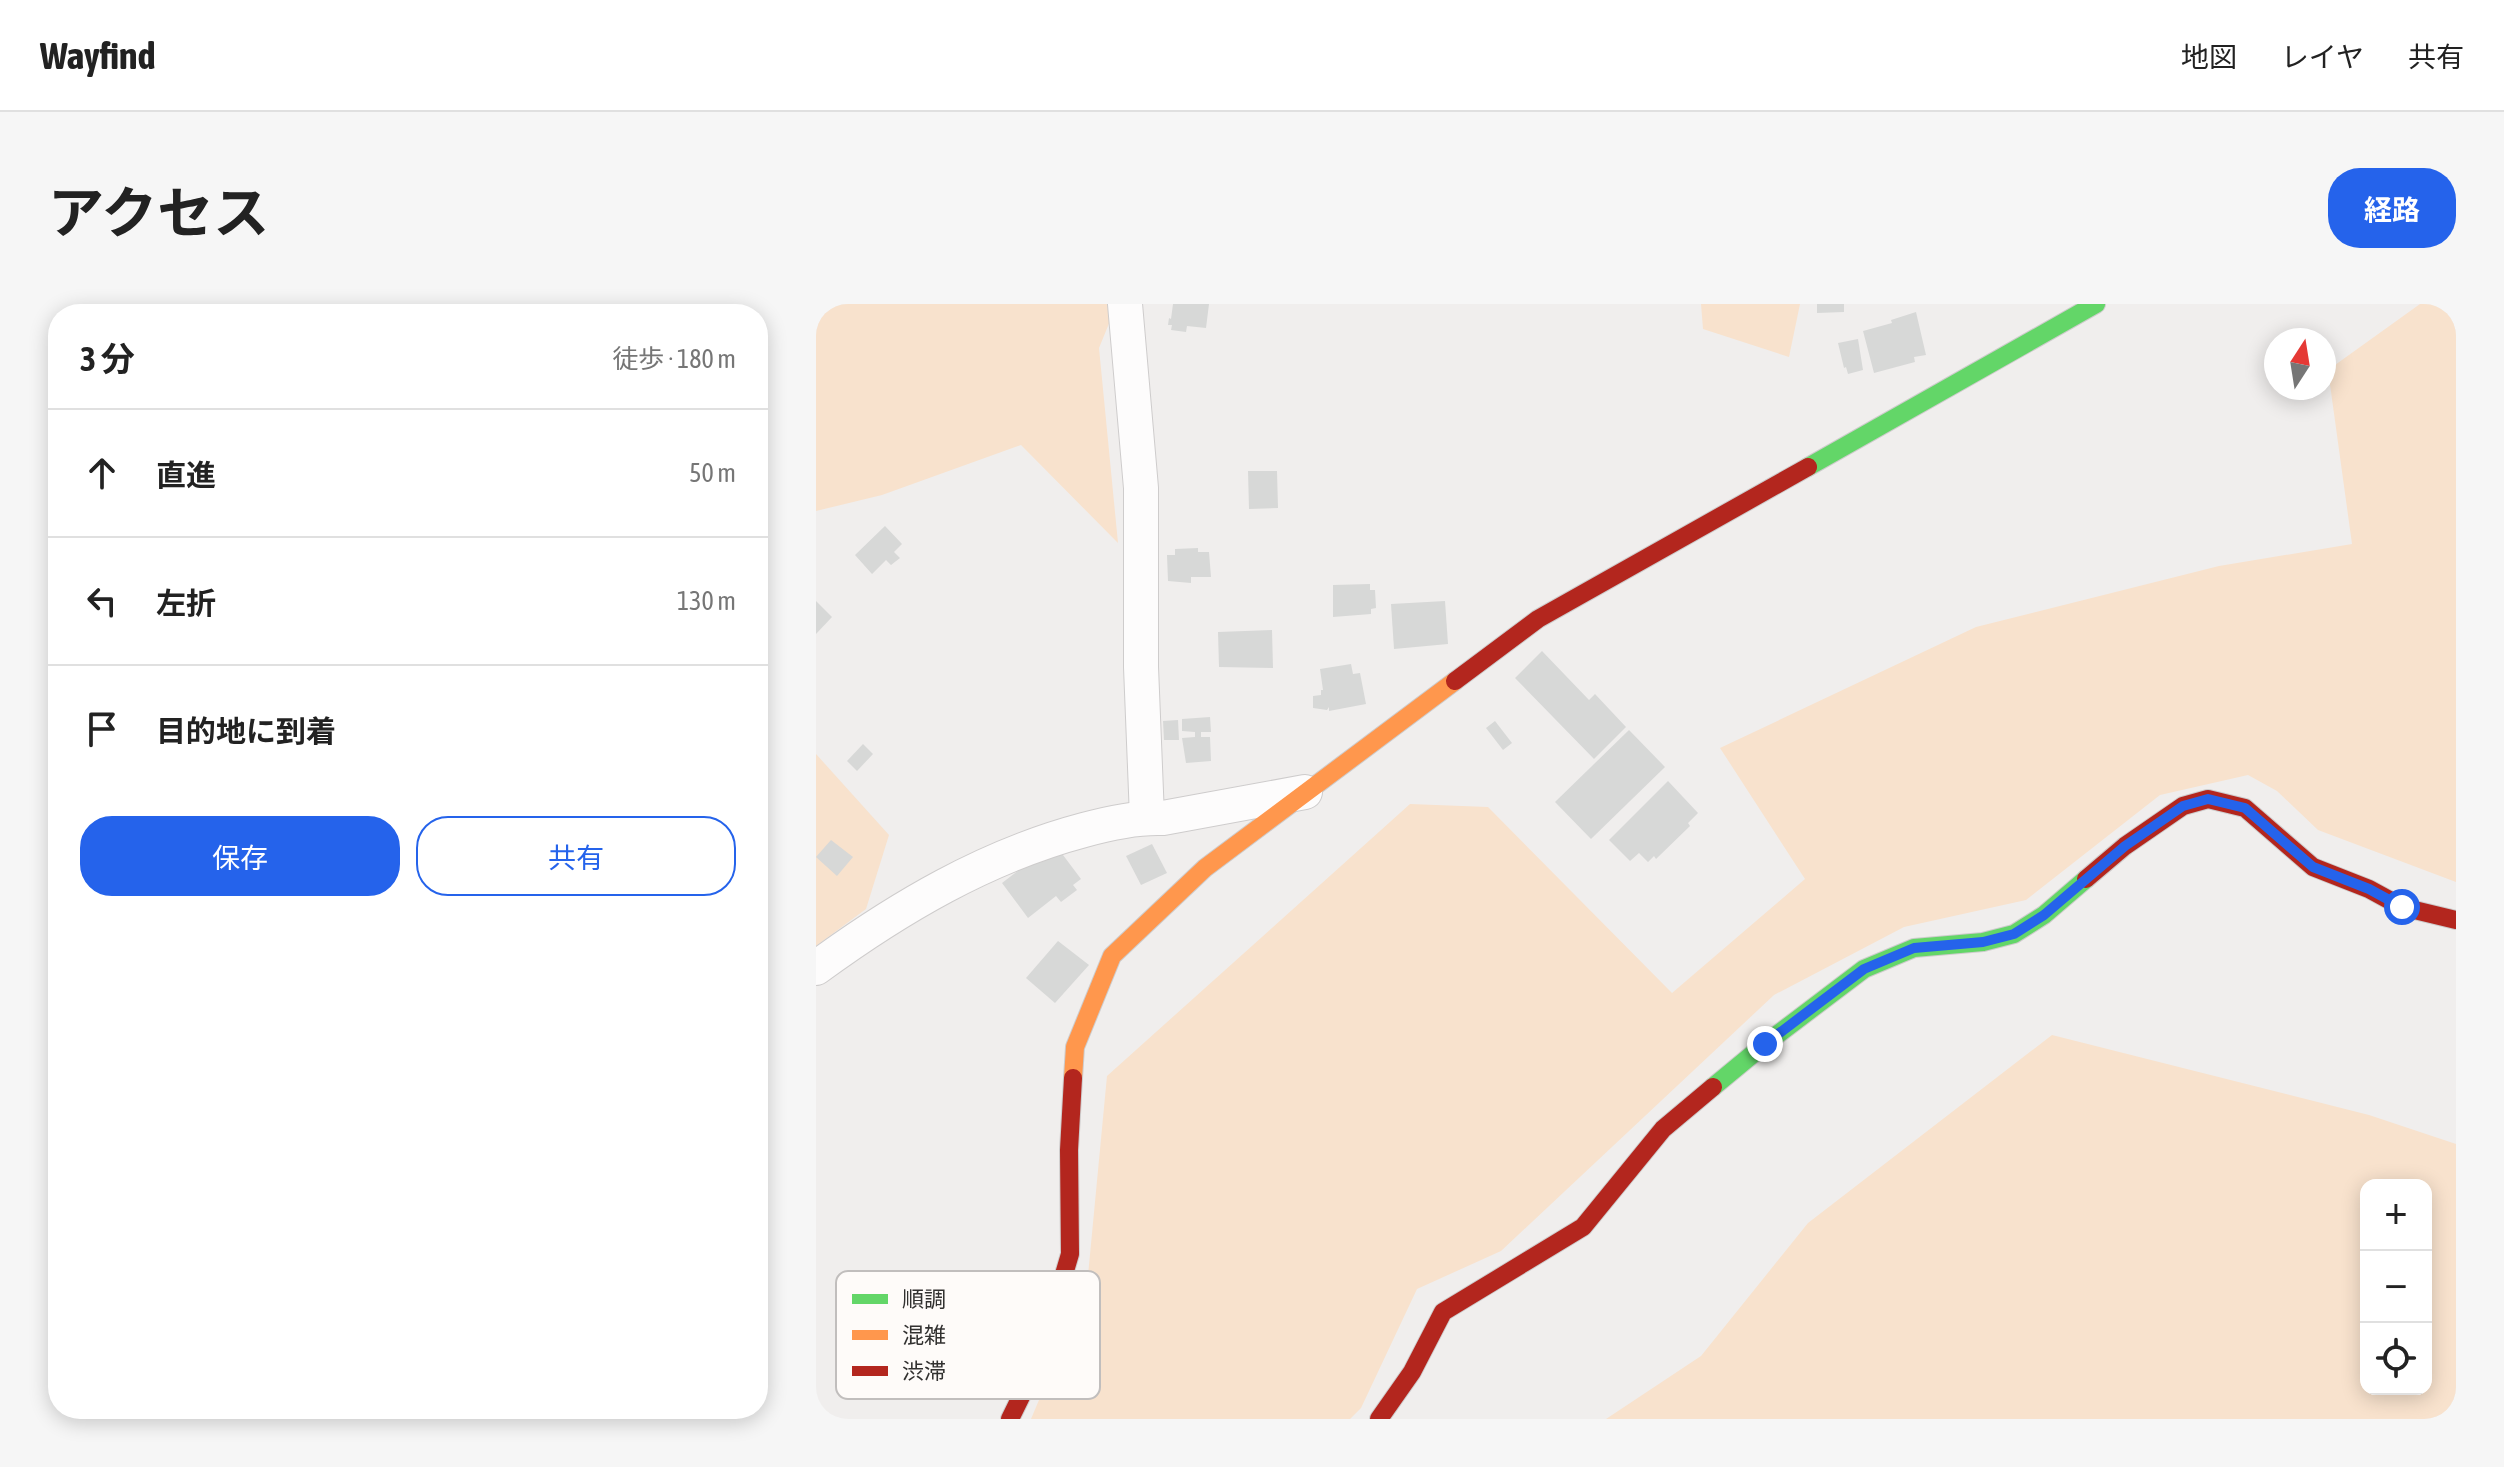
<!DOCTYPE html>
<html lang="ja">
<head>
<meta charset="utf-8">
<style>
	body { margin:0; font-family:"Asap Condensed","Noto Sans JP",sans-serif; background:#f6f6f6; color:#222 }
	.controls { position:absolute; right:24px; bottom:24px; display:grid; overflow:hidden; border-radius:16px; box-shadow:0 4px 20px #0003 }
	.controls button { width:72px; height:72px; display:grid; place-items:center; padding:0; border:0; border-bottom:2px solid #e0e0e0; background:#fff; color:#222; font:40px sans-serif }
	.compass { position:absolute; left:1448px; top:24px; width:72px; height:72px; border-radius:50%; background:#fff; box-shadow:0 4px 20px #0003; rotate:12deg }
	.stop { position:absolute; width:24px; height:24px; margin:-18px; border:6px solid #2563eb; border-radius:50%; background:#fff }
	.stop.end { background:#2563eb; border-color:#fff; box-shadow:0 2px 8px #0008 }
	.list { margin:0; padding:0; list-style:none }
	h2 { display:flex; justify-content:space-between; align-items:center; height:104px; margin:0; padding:0 32px; font-size:34px }
	h2 small { font-size:26px; font-weight:400; color:#767676 }
	.list li { display:grid; grid-template-columns:52px 1fr auto; gap:24px; align-items:center; box-sizing:border-box; height:128px; padding:0 32px; border-top:2px solid #e0e0e0 }
	.list b { display:block; font-size:30px; white-space:nowrap }
	.list em { font-size:26px; font-style:normal; color:#767676 }
	.actions { display:flex; gap:16px; padding:24px 32px }
	.actions a { flex:1; padding:18px 0; border:2px solid #2563eb; border-radius:32px; text-align:center; font-size:28px; color:#2563eb }
	.actions .main { background:#2563eb; color:#fff }
	.icon { flex:none; width:44px; height:44px; fill:none; stroke:currentColor; stroke-width:2; stroke-linecap:round; stroke-linejoin:round }
	.map { position:relative; flex:none; width:1640px; height:1115px; overflow:hidden; border-radius:32px }
	header { display:flex; align-items:center; gap:48px; box-sizing:border-box; height:112px; padding:0 40px; background:#fff; border-bottom:2px solid #e0e0e0 }
	header strong { font-size:38px }
	nav { display:flex; gap:44px; margin-inline-start:auto; font-size:28px }
	.intro { display:flex; align-items:center; justify-content:space-between; box-sizing:border-box; height:192px; padding:0 48px }
	h1 { margin:0; font-size:56px }
	.button { padding:20px 36px; border-radius:32px; background:#2563eb; color:#fff; font-size:28px; font-weight:700 }
	main { display:flex; gap:48px; padding:0 48px }
	aside { flex:1; background:#fff; border-radius:32px; box-shadow:0 4px 20px #0003 }
	.map>svg:first-child { display:block }
</style>
</head>
<body>
<header>
<strong>Wayfind</strong>
<nav><a>地図</a><a>レイヤ</a><a>共有</a></nav>
</header>
<div class="intro"><h1>アクセス</h1><a class="button">経路</a></div>
<main>
<aside>
<h2>3 分<small>徒歩 · 180 m</small></h2>
<ul class="list">
<li><svg class="icon" aria-label="ahead" viewBox="0 0 24 24"><path d="M12 20V5M6 11l6-6 6 6"/></svg><div><b>直進</b></div><em>50 m</em></li>
<li><svg class="icon" aria-label="left" viewBox="0 0 24 24"><path d="M17 20v-9H6M10 6l-5 5 5 5"/></svg><div><b>左折</b></div><em>130 m</em></li>
<li><svg class="icon" aria-label="arrive" viewBox="0 0 24 24"><path d="M6 21V4h12l-3 4 3 4H6"/></svg><div><b>目的地に到着</b></div></li>
</ul>
<div class="actions"><a class="main">保存</a><a>共有</a></div>
</aside>
<div class="map">
<svg width="1640" height="1115" viewBox="0 0 1640 1115">
	<rect width="100%" height="100%" fill="#f0eeed"/>
	<g fill="#f8e2cd" fill-rule="evenodd">
		<polygon points="0,0 301,0 283,44 302,239 205,141 66,191 0,207"/>
		<polygon points="885,0 984,0 973,53 887,25"/>
		<polygon points="1604,0 1640,0 1640,578 1502,526 1461,487 1432,471 1344,491 1210,596 1088,623 958,691 685,947 601,985 545,1104 534,1115 215,1115 271,982 291,772 594,500 672,503 856,689 989,575 904,444 1160,323 1403,262 1536,240 1512,66"/>
		<polygon points="0,450 73,531 50,605 0,642"/>
		<path d="M1236 731 1553 811 1640 840V1115H790L885 1052 992 919ZM1550 881H1610V1085H1550Z"/>
	</g>
	<g fill="#d7d8d7">
		<polygon points="357,0 393,0 390,24 371,22 370,28 355,26 356,21 352,21 353,14 355,15"/>
		<polygon points="1001,0 1028,0 1028,8 1001,9"/>
		<polygon points="1100,8 1110,51 1098,53 1099,58 1058,69 1047,27 1076,19 1075,16"/>
		<polygon points="1042,35 1047,66 1032,70 1030,63 1028,64 1022,39"/>
		<polygon points="432,167 461,167 462,204 433,205"/>
		<polygon points="69,222 86,240 78,248 84,254 75,261 70,256 56,270 39,251"/>
		<polygon points="382,244 382,248 393,248 395,273 375,273 375,279 352,277 351,251 359,251 359,245"/>
		<polygon points="554,280 554,286 559,286 560,304 555,305 555,310 517,313 517,281"/>
		<polygon points="0,297 16,313 0,330"/>
		<polygon points="629,297 632,340 578,345 575,300"/>
		<polygon points="456,326 457,364 403,363 402,328"/>
		<polygon points="726,347 773,396 779,390 810,423 778,455 699,374"/>
		<polygon points="535,360 537,370 544,369 550,400 513,407 513,403 511,406 497,404 497,392 505,391 505,386 507,386 504,365"/>
		<polygon points="394,413 395,428 385,428 385,433 394,433 395,457 370,459 366,434 379,433 379,428 366,427 366,415"/>
		<polygon points="362,416 363,436 348,436 347,417"/>
		<polygon points="679,417 696,439 687,446 670,424"/>
		<polygon points="813,426 849,463 775,535 739,498"/>
		<polygon points="47,440 57,450 41,467 31,457"/>
		<polygon points="852,477 882,509 872,519 874,522 840,555 838,552 832,558 823,549 814,557 793,536"/>
		<polygon points="15,536 37,553 21,572 0,553"/>
		<polygon points="238,539 265,575 257,581 261,586 245,598 240,592 212,614 186,579"/>
		<polygon points="336,540 351,569 325,581 310,552"/>
		<polygon points="242,637 273,661 239,699 210,674"/>
	</g>
	<g fill="none" stroke-linecap="round" stroke-linejoin="round">
		<g stroke="#cecccc" stroke-width="36">
			<g id="street">
				<polyline points="309,0 325,184 325,363 331,513"/>
				<path d="M0 664C82 604 170 552 268 526 293 519 321 513 347 514L489 488"/>
			</g>
		</g>
		<g stroke="#cecccc" stroke-width="20">
			<g id="fast">
				<polyline points="992,163 1280,0"/>
				<polyline points="897,783 949,740 1048,665 1098,644 1167,638 1198,630 1228,611 1270,575"/>
			</g>
		</g>
		<g stroke="#cecccc" stroke-width="20">
			<polyline id="slow" points="257,774 259,743 296,652 389,564 639,377"/>
		</g>
		<g stroke="#cecccc" stroke-width="20">
			<g id="jam">
				<polyline points="639,377 722,315 992,163"/>
				<polyline points="1270,575 1309,542 1367,502 1392,495 1429,504 1497,563 1553,585 1586,603 1640,616"/>
				<polyline points="194,1115 222,1058 254,950 253,846 257,774"/>
				<polyline points="563,1115 596,1068 627,1008 767,923 847,825 897,783"/>
			</g>
		</g>
		<use href="#street" stroke="#fdfcfc" stroke-width="34"/>
		<use href="#fast" stroke="#63d668" stroke-width="18"/>
		<use href="#slow" stroke="#ff974d" stroke-width="18"/>
		<use href="#jam" stroke="#b3261e" stroke-width="18"/>
	</g>
	<g fill="none" stroke-linecap="round" stroke-linejoin="round">
		<polyline stroke="#2563eb" stroke-width="10" points="949,740 1048,665 1098,644 1167,638 1198,630 1228,611 1309,542 1367,502 1392,495 1429,504 1497,563 1553,585 1586,603"/>
	</g>
	<rect x="20" y="967" width="264" height="128" rx="12" fill="#fefbf9" stroke="#c1bebd" stroke-width="2"/>
	<rect x="36" y="990" width="36" height="10" fill="#63d668"/>
	<rect x="36" y="1026" width="36" height="10" fill="#ff974d"/>
	<rect x="36" y="1062" width="36" height="10" fill="#b3261e"/>
	<g font-size="22" fill="#323130">
		<text x="86" y="1003">順調</text>
		<text x="86" y="1039">混雑</text>
		<text x="86" y="1075">渋滞</text>
	</g>
</svg>
<div class="controls">
<button>+</button>
<button>−</button>
<button><svg class="icon" aria-label="locate" viewBox="0 0 24 24"><circle cx="12" cy="12" r="6"/><path d="M12 2v4M12 18v4M2 12h4M18 12h4"/></svg></button>
</div>
<svg class="compass" viewBox="-18 -18 36 36"><path d="M0-13l5 13h-10z" fill="#e53935"/><path d="M0 13l5-13h-10z" fill="#767676"/></svg>
<div class="stop" style="left:1586px;top:603px"></div>
<div class="stop end" style="left:949px;top:740px"></div>
</div>
</main>
</body>
</html>
